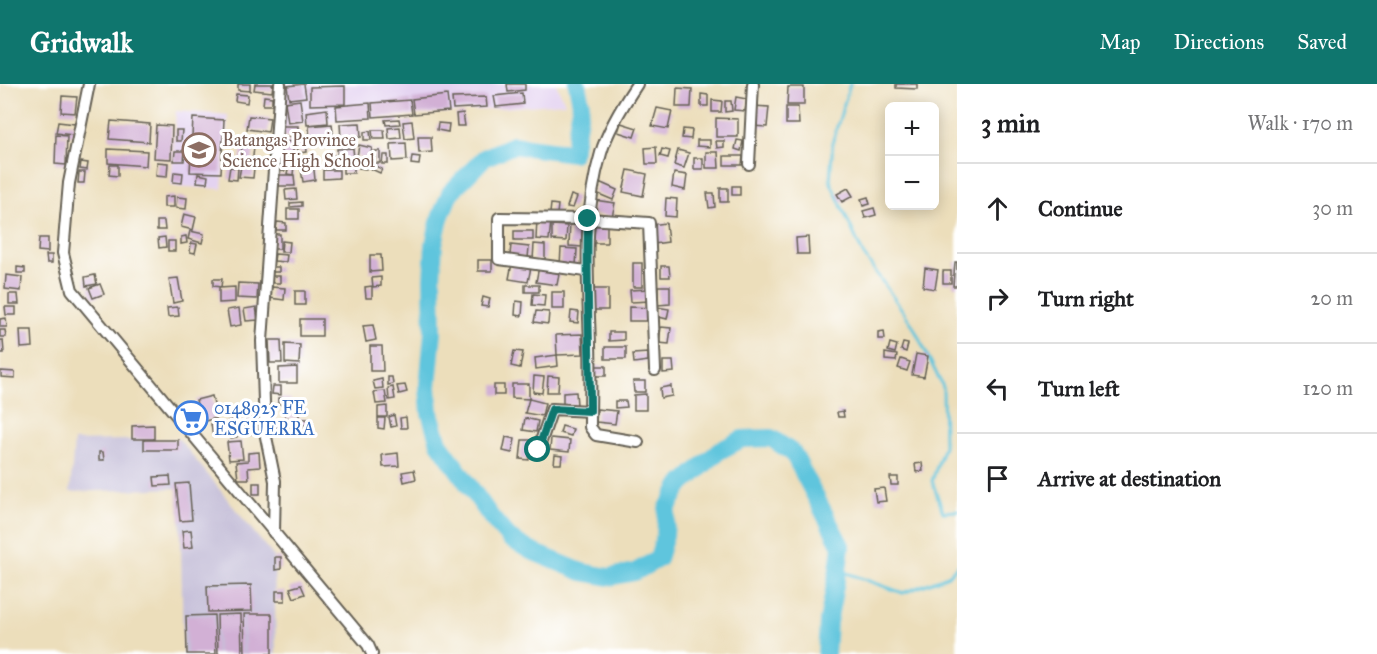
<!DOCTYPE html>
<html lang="en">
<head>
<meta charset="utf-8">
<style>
	body { margin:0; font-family:"IM FELL Great Primer",serif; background:#f2f2f2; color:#202124 }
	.controls { position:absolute; right:18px; top:18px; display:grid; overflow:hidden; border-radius:9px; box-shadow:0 3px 15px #0003 }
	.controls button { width:54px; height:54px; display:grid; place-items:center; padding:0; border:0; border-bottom:2px solid #e0e0e0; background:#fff; color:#202124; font:30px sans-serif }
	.stop { position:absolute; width:18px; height:18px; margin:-14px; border:4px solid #0f766e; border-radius:50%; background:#fff }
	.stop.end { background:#0f766e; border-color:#fff; box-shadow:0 2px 6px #0008 }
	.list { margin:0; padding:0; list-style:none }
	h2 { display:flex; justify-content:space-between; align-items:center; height:78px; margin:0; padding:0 24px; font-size:26px }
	h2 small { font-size:20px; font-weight:400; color:#757577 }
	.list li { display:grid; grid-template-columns:39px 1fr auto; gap:18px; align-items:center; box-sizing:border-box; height:90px; padding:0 24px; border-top:2px solid #e0e0e0 }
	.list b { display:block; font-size:22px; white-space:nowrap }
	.list em { font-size:20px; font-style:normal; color:#757577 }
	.icon { flex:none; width:33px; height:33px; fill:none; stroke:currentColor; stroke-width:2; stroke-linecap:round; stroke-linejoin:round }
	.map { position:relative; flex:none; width:957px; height:570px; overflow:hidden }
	header { display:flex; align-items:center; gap:36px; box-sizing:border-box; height:84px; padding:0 30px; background:#0f766e; color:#fff }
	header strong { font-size:28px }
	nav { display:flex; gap:33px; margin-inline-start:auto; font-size:21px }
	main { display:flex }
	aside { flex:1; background:#fff }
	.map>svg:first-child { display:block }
</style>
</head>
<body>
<header>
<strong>Gridwalk</strong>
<nav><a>Map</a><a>Directions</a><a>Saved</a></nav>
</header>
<main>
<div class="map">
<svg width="957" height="570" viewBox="0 0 957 570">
	<rect width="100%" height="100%" fill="#fff"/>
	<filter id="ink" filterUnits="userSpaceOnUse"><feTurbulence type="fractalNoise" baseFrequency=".0167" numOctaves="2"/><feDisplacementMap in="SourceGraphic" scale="12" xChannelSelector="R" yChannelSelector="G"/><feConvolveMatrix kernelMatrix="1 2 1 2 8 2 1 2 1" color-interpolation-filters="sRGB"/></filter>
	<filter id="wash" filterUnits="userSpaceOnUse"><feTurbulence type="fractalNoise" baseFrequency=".008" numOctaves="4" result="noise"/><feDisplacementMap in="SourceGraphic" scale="24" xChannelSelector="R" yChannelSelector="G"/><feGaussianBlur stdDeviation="1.35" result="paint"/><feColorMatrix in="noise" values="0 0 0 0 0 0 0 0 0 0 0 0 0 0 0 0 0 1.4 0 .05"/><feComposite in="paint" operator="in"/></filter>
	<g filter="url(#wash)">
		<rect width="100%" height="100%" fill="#ecdebb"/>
		<g fill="#e4d3f1">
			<polygon points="284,0 556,0 565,19 281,42"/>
			<polygon points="176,27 228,31 222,105 171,102"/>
		</g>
		<polygon fill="#c6c0d9" points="179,355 274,473 276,570 183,570 180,404 70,408 74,357"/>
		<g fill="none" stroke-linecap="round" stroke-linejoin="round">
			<g stroke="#5fc5dd" stroke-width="3">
				<polyline points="850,0 833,56 830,97 863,170 912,240 943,303 944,362 932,397 943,428 957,427"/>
				<polyline points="838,486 903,509 948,492 957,482"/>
			</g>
			<polyline stroke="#5fc5dd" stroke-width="18" points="577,0 581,20 573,69 513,61 484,74 450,109 440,134 434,160 432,195 433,248 428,303 430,329 439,359 491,433 509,454 531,467 582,488 609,493 635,488 658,475 665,451 667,425 679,403 719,367 742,355 771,354 793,369 841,462 838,486 828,538 826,570"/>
		</g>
		<g id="blocks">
			<g fill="#d2b0d5">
				<polygon points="238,0 250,0 250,7 238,6"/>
				<polygon points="255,0 273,0 272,8 254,6"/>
				<polygon points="304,0 306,13 289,15 287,2"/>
				<polygon points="507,0 525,0 525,6 508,8"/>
				<polygon points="896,0 917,0 917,5 896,4"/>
				<polygon points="345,2 345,20 310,21 310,3"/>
				<polygon points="788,3 804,3 804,21 787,21"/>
				<polygon points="677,4 692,5 691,23 676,23"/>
				<polygon points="522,9 523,20 496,23 494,12"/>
				<polygon points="236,10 248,11 247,19 235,17"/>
				<polygon points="701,10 708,11 708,22 701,22"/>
				<polygon points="447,11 449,27 414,30 412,15"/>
				<polygon points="62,12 77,13 75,29 61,28"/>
				<polygon points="264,12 272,13 272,21 263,21"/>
				<polygon points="486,13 487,23 453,25 452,14"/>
				<polygon points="736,13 747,15 745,27 734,26"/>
				<polygon points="300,16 303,37 288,39 285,18"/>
				<polygon points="410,16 412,30 373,33 372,19"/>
				<polygon points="712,16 722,17 721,28 712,28"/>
				<polygon points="725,17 731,17 732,27 725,28"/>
				<polygon points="370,19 371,34 337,36 336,22"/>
				<polygon points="753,22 769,23 767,43 752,42"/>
				<polygon points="786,23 798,23 799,40 786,40"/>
				<polygon points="657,24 672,27 668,45 652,42"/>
				<polygon points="327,25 328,39 307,41 306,28"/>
				<polygon points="463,29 465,42 457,42 456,30"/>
				<polygon points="249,32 270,34 268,48 247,45"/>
				<polygon points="193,34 224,36 221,89 190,88"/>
				<polygon points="716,34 738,35 738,53 716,53"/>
				<polygon points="399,35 400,40 386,41 385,36"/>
				<polygon points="111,37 150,40 149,58 109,55"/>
				<polygon points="412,37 414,54 405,55 403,38"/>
				<polygon points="58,38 75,40 73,51 56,49"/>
				<polygon points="360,39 361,53 341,55 340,40"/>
				<polygon points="438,39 449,40 448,48 437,46"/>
				<polygon points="621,39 637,44 634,53 618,48"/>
				<polygon points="332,40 334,58 310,61 309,42"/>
				<polygon points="156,41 172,42 171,75 154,74"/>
				<rect x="283" y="42" width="15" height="11"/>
				<polygon points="400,43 401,54 389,55 388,44"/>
				<polygon points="683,45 692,46 691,55 682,54"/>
				<polygon points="176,46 182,46 181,57 176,57"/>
				<polygon points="372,46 384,46 385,55 373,55"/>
				<polygon points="370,47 371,56 364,56 364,48"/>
				<polygon points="56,51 67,52 66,81 55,80"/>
				<polygon points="418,53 431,53 432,68 419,69"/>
				<polygon points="306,55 307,68 298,69 297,56"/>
				<polygon points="697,56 710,56 710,63 697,62"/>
				<polygon points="737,56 743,57 741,67 735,65"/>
				<polygon points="280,57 293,58 293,73 279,72"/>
				<polygon points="716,57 724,57 724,63 717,64"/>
				<polygon points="406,59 407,76 392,77 391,60"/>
				<polygon points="359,61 372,64 370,75 357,73"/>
				<polygon points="242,62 254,63 252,81 240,80"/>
				<polygon points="656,63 657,80 646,80 645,64"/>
				<polygon points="353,64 354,75 338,76 337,65"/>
				<polygon points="108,65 147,67 146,82 108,79"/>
				<polygon points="662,65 670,67 668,74 660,72"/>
				<polygon points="678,66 689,69 684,84 674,81"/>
				<polygon points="175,67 185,67 184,77 174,77"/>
				<rect x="375" y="67" width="5" height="12"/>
				<polygon points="706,68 718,68 719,84 706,84"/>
				<polygon points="334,71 334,84 324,84 324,72"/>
				<polygon points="383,71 388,71 388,80 382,80"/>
				<polygon points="412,72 420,73 419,81 411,80"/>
				<polygon points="724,72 743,72 742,81 724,81"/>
				<polygon points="229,74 236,74 237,81 229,81"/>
				<rect x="694" y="74" width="9" height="11"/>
				<polygon points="313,76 315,96 303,98 300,78"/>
				<polygon points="81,78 88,79 87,86 80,85"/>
				<polygon points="157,78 168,79 167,93 156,92"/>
				<rect x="343" y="78" width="11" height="11"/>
				<polygon points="360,78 367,79 366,85 359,84"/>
				<polygon points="283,79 285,87 279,88 277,80"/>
				<polygon points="289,80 294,81 293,91 287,90"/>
				<polygon points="371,80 382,85 380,89 369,84"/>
				<polygon points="110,81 118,81 118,92 109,91"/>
				<polygon points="241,82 254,84 253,94 239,93"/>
				<polygon points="230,83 238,84 237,96 228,95"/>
				<polygon points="323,86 339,86 339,94 323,95"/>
				<polygon points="628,86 647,90 643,112 623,108"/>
				<polygon points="79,88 85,88 84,99 78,99"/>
				<polygon points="174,88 183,89 182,99 173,98"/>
				<polygon points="674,89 687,91 685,106 672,103"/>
				<polygon points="198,90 208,92 207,99 197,98"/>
				<polygon points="277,91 294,91 295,102 277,102"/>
				<polygon points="599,98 617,106 613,116 594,108"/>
				<rect x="732" y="102" width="8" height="9"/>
				<rect x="720" y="104" width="8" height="14"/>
				<polygon points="848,104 853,112 842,118 837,110"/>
				<polygon points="296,105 297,115 286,116 285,106"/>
				<polygon points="707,109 714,109 715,123 709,124"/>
				<polygon points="571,111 577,113 573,124 567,123"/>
				<polygon points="174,112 174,123 164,123 164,113"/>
				<polygon points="177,113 187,114 186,125 176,124"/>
				<polygon points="868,113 870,120 863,122 861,115"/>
				<polygon points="666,114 677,115 676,133 665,132"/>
				<polygon points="594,116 615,119 612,133 592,130"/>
				<polygon points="302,118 302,122 290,123 290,119"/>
				<polygon points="551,120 558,121 557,130 550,129"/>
				<polygon points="874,124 876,131 865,134 863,127"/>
				<rect x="287" y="125" width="12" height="10"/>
				<polygon points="184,130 196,133 193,146 181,143"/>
				<polygon points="537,135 551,137 549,156 536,155"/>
				<polygon points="570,136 583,136 582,163 569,162"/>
				<polygon points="157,137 164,137 165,146 157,146"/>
				<polygon points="277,138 286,139 286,146 276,146"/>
				<polygon points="590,138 607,139 607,159 590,159"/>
				<polygon points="666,139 668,158 654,160 651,141"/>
				<polygon points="552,141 567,142 566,157 552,156"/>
				<polygon points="190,147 204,150 202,159 188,155"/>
				<rect x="514" y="147" width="19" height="9"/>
				<rect x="274" y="150" width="6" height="15"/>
				<polygon points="186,152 187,159 181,160 181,153"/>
				<polygon points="165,153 166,163 159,164 158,154"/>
				<polygon points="808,153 809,170 797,170 796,154"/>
				<polygon points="39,154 48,154 48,168 38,167"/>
				<rect x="168" y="157" width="7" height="10"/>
				<polygon points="282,157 290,158 289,168 281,168"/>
				<polygon points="191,159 197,160 195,169 190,168"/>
				<polygon points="534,160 545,161 545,176 533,176"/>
				<polygon points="511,161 529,163 528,174 510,171"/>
				<polygon points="561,164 577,165 576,182 560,181"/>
				<polygon points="275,170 287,171 286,178 274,177"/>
				<polygon points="46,171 52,171 52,179 47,179"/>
				<polygon points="370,171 381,171 382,187 370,188"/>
				<rect x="478" y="176" width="14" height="11"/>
				<polygon points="955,178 957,178 957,202 953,202"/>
				<polygon points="512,179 531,183 528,198 509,195"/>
				<rect x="633" y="179" width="9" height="24"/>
				<polygon points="539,182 560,185 557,201 536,198"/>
				<polygon points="661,182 669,182 670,193 661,193"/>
				<polygon points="17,183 25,184 25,189 17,189"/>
				<rect x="272" y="183" width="7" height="5"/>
				<polygon points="925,184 938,186 935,205 923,203"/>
				<rect x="943" y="187" width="8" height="12"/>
				<polygon points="6,191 22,193 21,207 5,205"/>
				<polygon points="95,191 97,200 86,202 85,193"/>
				<rect x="271" y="192" width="9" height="7"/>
				<polygon points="381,193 381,202 373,203 372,194"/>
				<polygon points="178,194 182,217 173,219 169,195"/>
				<polygon points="213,195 222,195 221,203 213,202"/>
				<polygon points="238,199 258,200 257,215 237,214"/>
				<polygon points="100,200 104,210 93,214 89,204"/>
				<rect x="525" y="201" width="14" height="7"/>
				<polygon points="372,202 372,214 366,214 365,203"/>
				<polygon points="658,202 670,202 670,220 658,221"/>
				<polygon points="235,203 235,218 219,219 219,204"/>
				<polygon points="271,203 285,204 284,216 270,214"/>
				<rect x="593" y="205" width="15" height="21"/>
				<polygon points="650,205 651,217 631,218 630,206"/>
				<rect x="295" y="207" width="10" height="14"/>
				<rect x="552" y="208" width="12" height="17"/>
				<polygon points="9,210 18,210 19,220 9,220"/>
				<polygon points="533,210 545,211 544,222 532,221"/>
				<polygon points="483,213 490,215 488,223 481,222"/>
				<polygon points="516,217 523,218 522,232 515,231"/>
				<polygon points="5,223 16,223 16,231 6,231"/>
				<polygon points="178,223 179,232 168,233 167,224"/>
				<polygon points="256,223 258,236 246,237 244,225"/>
				<polygon points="629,223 652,224 652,237 629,237"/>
				<polygon points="657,223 669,225 667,235 655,232"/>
				<polygon points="239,224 241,241 230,243 227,226"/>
				<polygon points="536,227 549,228 548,240 534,238"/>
				<polygon points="571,227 579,228 578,239 570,238"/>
				<polygon points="6,234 7,243 0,243 0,235"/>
				<rect x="300" y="235" width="22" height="17"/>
				<polygon points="373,241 376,256 366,258 363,242"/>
				<polygon points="661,243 671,244 669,260 659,259"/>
				<polygon points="0,246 5,246 6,253 0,253"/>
				<polygon points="20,246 32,246 33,263 21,264"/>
				<polygon points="884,247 885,255 878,255 878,248"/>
				<polygon points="609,248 624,248 624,256 609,257"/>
				<polygon points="582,250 583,270 557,271 556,251"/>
				<polygon points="0,256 3,256 4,269 0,269"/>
				<polygon points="269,256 281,256 282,279 270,279"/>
				<polygon points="890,259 897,261 895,269 888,267"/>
				<polygon points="903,259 908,260 906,268 901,266"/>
				<polygon points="285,260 300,261 299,280 285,279"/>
				<polygon points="370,262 382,262 383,287 370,287"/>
				<rect x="605" y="263" width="21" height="12"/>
				<polygon points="514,267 523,268 520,284 511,282"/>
				<polygon points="648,269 648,277 634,279 633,270"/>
				<polygon points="885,269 897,271 896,277 885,276"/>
				<polygon points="916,270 928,272 924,293 912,291"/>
				<polygon points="557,271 558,282 536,285 535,274"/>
				<polygon points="901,275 910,278 907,287 898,284"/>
				<polygon points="663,277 673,277 674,288 663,289"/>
				<rect x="594" y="282" width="12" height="10"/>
				<polygon points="297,283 297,299 279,299 279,284"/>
				<polygon points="1,287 15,288 15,294 1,293"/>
				<polygon points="534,292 544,293 542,309 533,308"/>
				<polygon points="548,292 559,293 558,308 547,308"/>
				<polygon points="388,293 392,293 393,300 388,301"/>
				<polygon points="382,295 383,304 375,305 373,297"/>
				<polygon points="633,297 645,297 645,308 634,308"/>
				<polygon points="512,300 529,300 529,315 545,319 542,332 525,329 529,315 512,314"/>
				<polygon points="405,301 407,308 399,310 397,302"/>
				<rect x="494" y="301" width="10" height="10"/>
				<polygon points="273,302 281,302 281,311 272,310"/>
				<polygon points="671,302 672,312 661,314 660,304"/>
				<polygon points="393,303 395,315 389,316 388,304"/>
				<polygon points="385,307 387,319 376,320 374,308"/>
				<polygon points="576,308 577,321 563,321 563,309"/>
				<polygon points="646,310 646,326 634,326 634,311"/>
				<polygon points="212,312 217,334 201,338 196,316"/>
				<polygon points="278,314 291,315 291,322 278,320"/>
				<polygon points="615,317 626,317 627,323 615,324"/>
				<polygon points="387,322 387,333 378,333 378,323"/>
				<polygon points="299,325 299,334 285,334 285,326"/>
				<polygon points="597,325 617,327 615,340 596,338"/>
				<polygon points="843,327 844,333 838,333 837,328"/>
				<polygon points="394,331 396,342 391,343 389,333"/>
				<polygon points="259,333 260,349 247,350 245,334"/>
				<polygon points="406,333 407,344 401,344 400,334"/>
				<polygon points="378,334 385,334 384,345 378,344"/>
				<polygon points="525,334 538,337 536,348 523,346"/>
				<polygon points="299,335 308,335 308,341 300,341"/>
				<polygon points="234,336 237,353 231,354 228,337"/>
				<polygon points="243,338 245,350 240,351 238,339"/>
				<polygon points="220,339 222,351 213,353 211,340"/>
				<polygon points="277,340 287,341 287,348 277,347"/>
				<polygon points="154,341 154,355 132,355 132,342"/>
				<polygon points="562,342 573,345 571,352 560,349"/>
				<polygon points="506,353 515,355 512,369 503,367"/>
				<polygon points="551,354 570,356 569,368 550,366"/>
				<rect x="144" y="356" width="34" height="10"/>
				<polygon points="522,356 531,356 529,376 520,375"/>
				<polygon points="241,357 243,375 229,376 227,358"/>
				<polygon points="99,368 103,368 104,376 99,376"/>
				<polygon points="259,368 260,383 248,384 249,395 238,395 236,378 248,377 248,369"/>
				<polygon points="398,369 399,382 383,383 382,371"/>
				<polygon points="555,371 562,372 561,380 554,380"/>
				<polygon points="922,379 923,387 916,388 915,380"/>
				<polygon points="414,386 416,395 404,398 402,388"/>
				<polygon points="170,392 171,401 155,402 154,393"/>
				<polygon points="890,393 898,393 898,401 891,401"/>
				<polygon points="189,399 192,436 180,437 176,400"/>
				<rect x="253" y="399" width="7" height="11"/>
				<polygon points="884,404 886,417 876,418 874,405"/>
				<polygon points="191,446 193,463 184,464 182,447"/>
				<polygon points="275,473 281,473 281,485 275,486"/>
				<polygon points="251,501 252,527 208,528 207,502"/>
				<polygon points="301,501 305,510 294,514 290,504"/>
				<rect x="276" y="507" width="9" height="10"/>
				<polygon points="241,530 242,570 218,570 217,531"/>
				<polygon points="244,530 272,530 272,570 245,570"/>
				<polygon points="214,531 216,570 187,570 186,532"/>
			</g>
		</g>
	</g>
	<g filter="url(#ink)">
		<use href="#blocks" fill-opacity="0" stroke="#656054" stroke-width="1.5"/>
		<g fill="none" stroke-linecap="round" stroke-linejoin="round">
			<g stroke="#656054" stroke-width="14">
				<g id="minor">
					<polyline points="89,0 69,99 63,169 72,206 368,561 372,570"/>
					<path d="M637 0C623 21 608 45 601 69 582 132 588 196 590 261 591 288 590 316 590 343L596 351 638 358"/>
					<polyline points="749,80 753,0"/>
					<polyline points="586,187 499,175 499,134 588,135 649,139 655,286"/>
					<polyline points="538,366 552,325 590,327"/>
					<polyline points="274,449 275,397 265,348 262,257 280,0"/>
				</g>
			</g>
			<use href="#minor" stroke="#fff" stroke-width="10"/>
		</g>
	</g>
	<g fill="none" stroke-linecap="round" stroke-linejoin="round" filter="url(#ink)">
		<path stroke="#0f766e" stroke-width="8" d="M538 366 552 325 590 327C590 263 586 199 588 135"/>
	</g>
	<defs>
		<g id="school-ring" transform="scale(1.725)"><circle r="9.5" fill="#fff" stroke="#8d6e63" stroke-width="1.5"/><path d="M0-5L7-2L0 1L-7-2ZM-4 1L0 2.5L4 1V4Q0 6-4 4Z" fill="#8d6e63"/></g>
		<g id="supermarket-ring" transform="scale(1.725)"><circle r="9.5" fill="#fff" stroke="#3f7fe0" stroke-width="1.5"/><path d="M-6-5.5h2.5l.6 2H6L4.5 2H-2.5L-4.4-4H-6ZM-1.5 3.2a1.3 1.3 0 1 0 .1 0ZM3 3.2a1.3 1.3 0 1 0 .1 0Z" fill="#3f7fe0"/></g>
	</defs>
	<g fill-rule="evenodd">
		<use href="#school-ring" x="199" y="66"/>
		<use href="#supermarket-ring" x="191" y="334"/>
	</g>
	<g text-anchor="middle" stroke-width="6" stroke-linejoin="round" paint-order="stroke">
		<g font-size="18" fill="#785e54" stroke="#fff" text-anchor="start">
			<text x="222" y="62">Batangas Province<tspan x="222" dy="21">Science High School</tspan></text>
		</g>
		<g font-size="18" fill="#366cbe" stroke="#fff" text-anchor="start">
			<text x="214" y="330">0148925 FE<tspan x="214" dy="21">ESGUERRA</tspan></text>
		</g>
	</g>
</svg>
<div class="controls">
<button>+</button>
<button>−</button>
</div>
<div class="stop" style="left:538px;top:366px"></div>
<div class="stop end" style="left:588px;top:135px"></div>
</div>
<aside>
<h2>3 min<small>Walk · 170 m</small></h2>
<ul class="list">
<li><svg class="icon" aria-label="ahead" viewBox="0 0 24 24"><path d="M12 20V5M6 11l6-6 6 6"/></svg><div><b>Continue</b></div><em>30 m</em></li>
<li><svg class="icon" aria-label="right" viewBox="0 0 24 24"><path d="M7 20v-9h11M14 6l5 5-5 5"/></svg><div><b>Turn right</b></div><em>20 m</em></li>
<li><svg class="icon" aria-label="left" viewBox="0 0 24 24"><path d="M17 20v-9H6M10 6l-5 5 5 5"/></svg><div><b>Turn left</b></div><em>120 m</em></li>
<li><svg class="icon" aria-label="arrive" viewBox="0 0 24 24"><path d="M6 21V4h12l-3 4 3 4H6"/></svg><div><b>Arrive at destination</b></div></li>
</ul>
</aside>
</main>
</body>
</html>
